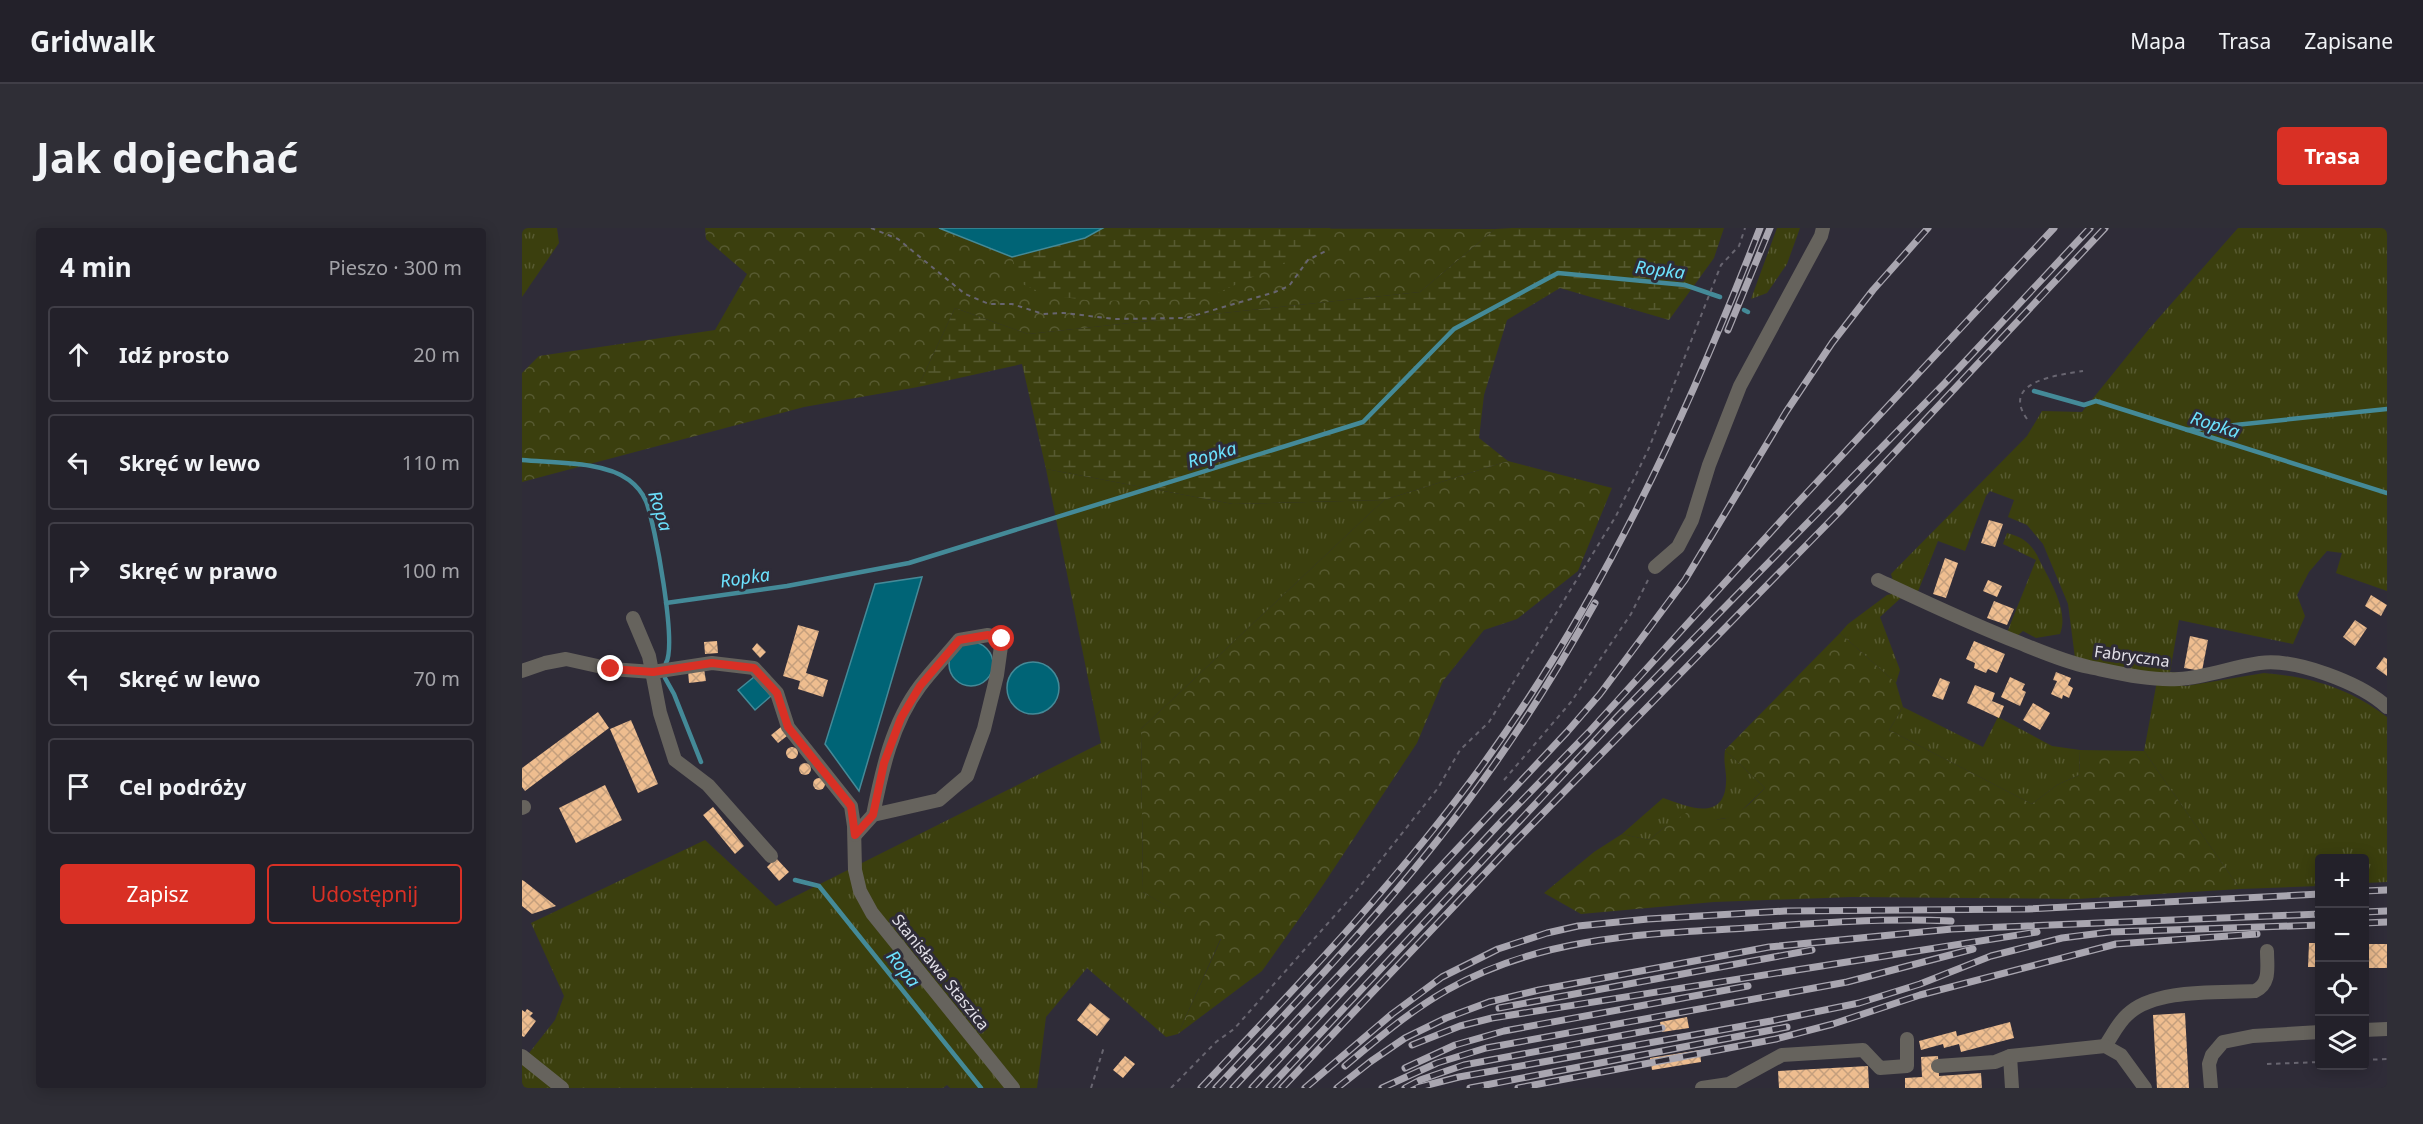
<!DOCTYPE html>
<html lang="pl">
<head>
<meta charset="utf-8">
<style>
	body { margin:0; font-family:"Noto Sans",sans-serif; background:#2f2e36; color:#f1f3f6 }
	.controls { position:absolute; right:18px; bottom:18px; display:grid; overflow:hidden; border-radius:6px; box-shadow:0 3px 15px #0003 }
	.controls button { width:54px; height:54px; display:grid; place-items:center; padding:0; border:0; border-bottom:2px solid #403e47; background:#23212a; color:#f1f3f6; font:30px sans-serif }
	.stop { position:absolute; width:18px; height:18px; margin:-14px; border:4px solid #d93025; border-radius:50%; background:#fff }
	.stop.end { background:#d93025; border-color:#fff; box-shadow:0 2px 6px #0008 }
	.list { margin:0; padding:0; list-style:none }
	h2 { display:flex; justify-content:space-between; align-items:center; height:78px; margin:0; padding:0 24px; font-size:26px }
	h2 small { font-size:20px; font-weight:400; color:#a3a3a8 }
	.list li { display:grid; grid-template-columns:39px 1fr auto; gap:18px; align-items:center; box-sizing:border-box; height:96px; margin:0 12px 12px; padding:0 12px; border:2px solid #403e47; border-radius:6px }
	.list b { display:block; font-size:22px; white-space:nowrap }
	.list em { font-size:20px; font-style:normal; color:#a3a3a8 }
	.actions { display:flex; gap:12px; padding:18px 24px }
	.actions a { flex:1; padding:14px 0; border:2px solid #d93025; border-radius:6px; text-align:center; font-size:21px; color:#d93025 }
	.actions .main { background:#d93025; color:#fff }
	.icon { flex:none; width:33px; height:33px; fill:none; stroke:currentColor; stroke-width:2; stroke-linecap:round; stroke-linejoin:round }
	.map { position:relative; flex:none; width:1865px; height:860px; overflow:hidden; border-radius:6px }
	header { display:flex; align-items:center; gap:36px; box-sizing:border-box; height:84px; padding:0 30px; background:#23212a; border-bottom:2px solid #403e47 }
	header strong { font-size:28px }
	nav { display:flex; gap:33px; margin-inline-start:auto; font-size:21px }
	.intro { display:flex; align-items:center; justify-content:space-between; box-sizing:border-box; height:144px; padding:0 36px }
	h1 { margin:0; font-size:42px }
	.button { padding:15px 27px; border-radius:6px; background:#d93025; color:#fff; font-size:21px; font-weight:700 }
	main { display:flex; gap:36px; padding:0 36px }
	aside { flex:1; background:#23212a; border-radius:6px; box-shadow:0 3px 15px #0003 }
	.map>svg:first-child { display:block }
</style>
</head>
<body>
<header>
<strong>Gridwalk</strong>
<nav><a>Mapa</a><a>Trasa</a><a>Zapisane</a></nav>
</header>
<div class="intro"><h1>Jak dojechać</h1><a class="button">Trasa</a></div>
<main>
<aside>
<h2>4 min<small>Pieszo · 300 m</small></h2>
<ul class="list">
<li><svg class="icon" aria-label="ahead" viewBox="0 0 24 24"><path d="M12 20V5M6 11l6-6 6 6"/></svg><div><b>Idź prosto</b></div><em>20 m</em></li>
<li><svg class="icon" aria-label="left" viewBox="0 0 24 24"><path d="M17 20v-9H6M10 6l-5 5 5 5"/></svg><div><b>Skręć w lewo</b></div><em>110 m</em></li>
<li><svg class="icon" aria-label="right" viewBox="0 0 24 24"><path d="M7 20v-9h11M14 6l5 5-5 5"/></svg><div><b>Skręć w prawo</b></div><em>100 m</em></li>
<li><svg class="icon" aria-label="left" viewBox="0 0 24 24"><path d="M17 20v-9H6M10 6l-5 5 5 5"/></svg><div><b>Skręć w lewo</b></div><em>70 m</em></li>
<li><svg class="icon" aria-label="arrive" viewBox="0 0 24 24"><path d="M6 21V4h12l-3 4 3 4H6"/></svg><div><b>Cel podróży</b></div></li>
</ul>
<div class="actions"><a class="main">Zapisz</a><a>Udostępnij</a></div>
</aside>
<div class="map">
<svg width="1865" height="860" viewBox="0 0 1865 860">
	<defs>
		<pattern id="grass-tufts" width="24" height="20" patternUnits="userSpaceOnUse" patternTransform="scale(1.5)"><rect width="24" height="20" fill="#3b3f0e"/><path d="M3 7l-1-3M5 7V3M7 7l1-3M15 17l-1-3M17 17v-4M19 17l1-3" fill="none" stroke="#575a31"/></pattern>
		<pattern id="forest-crowns" width="20" height="18" patternUnits="userSpaceOnUse" patternTransform="scale(1.5)"><rect width="20" height="18" fill="#3b3f0e"/><path d="M2 6a3 3 0 1 1 6 0M12 15a3 3 0 1 1 6 0" fill="none" stroke="#575a31"/></pattern>
		<pattern id="wetland-marsh" width="20" height="14" patternUnits="userSpaceOnUse" patternTransform="scale(1.5)"><rect width="20" height="14" fill="#3b3f0e"/><path d="M1 5h8M5 5V1M11 12h8M15 12V8" fill="none" stroke="#575a31"/></pattern>
		<pattern id="building-cross-hatch" width="8" height="8" patternUnits="userSpaceOnUse" patternTransform="scale(1.5)"><rect width="8" height="8" fill="#eebd8f"/><path d="M0 0l8 8M0 8l8-8" fill="none" stroke="#c49f7d"/></pattern>
	</defs>
	<rect width="100%" height="100%" fill="#2f2c38"/>
	<g fill="url(#grass-tufts)">
		<polygon points="0,0 35,0 37,15 0,69"/>
		<polygon points="1255,0 1278,0 1265,36 1245,65 1229,71"/>
		<polygon points="1716,0 1865,0 1865,363 1814,345 1820,325 1805,323 1787,344 1775,367 1783,388 1771,416 1657,392 1648,444 1664,445 1664,448 1612,442 1553,430 1546,376 1521,316 1505,297 1486,289 1492,272 1468,263 1464,268 1443,323 1416,313 1395,366 1371,353 1369,346 1505,208 1520,183 1560,184 1627,101"/>
		<polygon points="524,241 711,276 862,272 619,501 621,664 699,710 656,806 644,809 565,740 524,789 515,860 428,860 425,857 421,860 0,860 0,834 33,792 42,768 9,695 183,612 254,678 579,515"/>
		<path d="M1485 305C1499 309 1507 313 1515 327 1525 349 1548 381 1538 406L1514 410 1501 403 1494 409 1484 407 1514 332 1481 316Z"/>
		<polygon points="1375,365 1381,368 1358,389 1378,442 1374,455 1318,405 1326,396 1365,367"/>
		<path d="M1742 445C1789 449 1827 460 1865 489V654L1843 655 1842 630H1798L1797 658 1718 661 1622 523 1635 453 1664 458Z"/>
		<polygon points="1381,479 1461,519 1476,489 1530,518 1558,522 1557,547 1535,557 1510,576 1367,502"/>
		<path d="M1203 522 1243 560 1213 589 1144 598 1127 612 1100 606 1141 570C1164 578 1202 595 1204 555 1205 543 1201 537 1203 522Z"/>
	</g>
	<g fill="url(#forest-crowns)">
		<polygon points="183,0 417,0 490,29 563,10 581,0 973,1 898,64 506,106 433,80 396,159 282,179 0,254 0,145 17,128 193,102 225,46 184,11"/>
		<polygon points="986,233 1090,260 1056,343 995,391 962,402 921,453 895,515 801,657 740,743 656,806 699,711 621,664 619,501 862,272"/>
		<path d="M1318 405 1374 455 1381 479 1367 502 1510 576 1535 557 1557 547 1558 522 1622 523 1718 661 1555 671 1330 669 1192 674 1059 686 1022 665 1072 624 1100 606 1127 612 1144 598 1169 582C1203 603 1219 585 1243 560L1203 522Z"/>
	</g>
	<g fill="url(#wetland-marsh)">
		<polygon points="581,0 809,0 768,32 682,71 572,73 525,67 498,55 490,29 563,10"/>
		<polygon points="990,0 1202,0 1192,30 1147,92 1038,60 985,92 962,167 957,210 986,233 862,272 711,276 524,241 500,136 396,159 433,80 506,106 898,64 973,1"/>
	</g>
	<g fill="#006476" stroke="#448a98" stroke-width="1.5">
		<polygon points="417,0 581,0 563,10 490,29"/>
		<polygon points="400,349 337,563 303,516 353,356"/>
		<circle cx="449" cy="436" r="22"/>
		<circle cx="511" cy="460" r="26"/>
		<polygon points="232,449 249,468 233,482 216,462"/>
	</g>
	<g fill="none" stroke-linecap="round" stroke-linejoin="round">
		<g stroke="#448a98" stroke-width="4.5">
			<polyline points="1222,82 1226,84"/>
			<polyline points="1512,163 1562,177 1574,173 1865,265"/>
			<polyline points="1665,202 1865,181"/>
			<path d="M0 232C31 235 82 233 107 252 115 258 120 264 124 273 133 296 155 416 144 435"/>
			<polyline points="144,375 265,358 387,335 841,194 932,101 1036,45 1163,57 1198,69"/>
			<polyline points="143,450 152,466 179,534"/>
			<polyline points="273,652 297,658 459,860"/>
		</g>
	</g>
	<g fill="url(#building-cross-hatch)">
		<polygon points="1467,292 1481,296 1473,319 1459,315"/>
		<polygon points="1423,330 1436,335 1424,370 1411,366"/>
		<polygon points="1466,352 1480,358 1475,369 1461,363"/>
		<polygon points="1849,367 1865,377 1859,388 1843,378"/>
		<polygon points="1472,373 1492,381 1485,397 1465,390"/>
		<polygon points="1833,392 1845,400 1833,418 1821,409"/>
		<polygon points="276,397 297,403 284,445 306,452 301,469 276,461 278,453 261,448"/>
		<polygon points="1668,408 1686,412 1680,443 1662,440"/>
		<polygon points="195,413 196,425 183,426 182,414"/>
		<polygon points="1452,413 1483,426 1475,445 1466,441 1464,445 1452,440 1453,435 1444,431"/>
		<polygon points="235,415 244,424 238,430 230,421"/>
		<polygon points="1862,429 1865,431 1865,448 1854,440"/>
		<polygon points="182,441 184,453 167,455 166,443"/>
		<polygon points="1534,444 1549,450 1546,457 1551,460 1547,470 1541,467 1540,471 1529,466 1535,453 1531,452"/>
		<polygon points="1488,449 1503,456 1500,462 1504,464 1498,478 1479,469"/>
		<polygon points="1418,450 1428,454 1421,472 1410,468"/>
		<polygon points="1453,457 1473,465 1470,473 1482,478 1477,490 1445,475"/>
		<polygon points="1511,475 1528,485 1518,502 1501,492"/>
		<polygon points="76,484 87,500 3,563 0,559 0,540"/>
		<polygon points="109,492 136,556 116,565 88,501"/>
		<polygon points="259,499 265,508 256,515 249,507"/>
		<circle cx="270" cy="525" r="6"/>
		<circle cx="283" cy="541" r="6"/>
		<circle cx="297" cy="556" r="6"/>
		<polygon points="83,557 100,592 54,615 37,580"/>
		<polygon points="191,579 222,618 213,626 181,587"/>
		<polygon points="254,630 267,644 257,653 245,639"/>
		<polygon points="0,652 2,653 34,678 10,686 0,678"/>
		<polygon points="1787,715 1798,715 1798,739 1786,739"/>
		<rect x="1842" y="716" width="23" height="24"/>
		<polygon points="568,775 588,791 575,808 555,792"/>
		<polygon points="5,781 11,785 8,788 14,793 2,809 0,808 0,782 3,784"/>
		<polygon points="1663,785 1667,860 1635,860 1631,787"/>
		<polygon points="1165,789 1167,800 1140,804 1138,794"/>
		<polygon points="1488,794 1492,810 1439,824 1437,816 1422,820 1421,816 1399,822 1397,813 1434,803 1435,808"/>
		<polygon points="1178,822 1179,834 1130,842 1128,830"/>
		<polygon points="603,828 613,836 601,850 591,842"/>
		<polygon points="1416,828 1417,848 1459,845 1460,860 1383,860 1383,850 1400,849 1399,829"/>
		<polygon points="1346,838 1347,860 1257,860 1256,843"/>
	</g>
	<g fill="none" stroke-linecap="round" stroke-linejoin="round">
		<g stroke="#686570" stroke-width="2" stroke-dasharray="4.5 4.5" stroke-linecap="butt">
			<polyline points="349,0 376,11 443,66 467,76 490,76 521,86 542,85 593,91 664,90 753,64 767,58 786,32 806,22"/>
			<path d="M1505 191C1478 153 1537 147 1561 143"/>
			<polyline points="982,552 1049,474 1109,386 1126,352"/>
			<polyline points="1842,832 1865,831"/>
			<polyline points="1745,836 1798,834"/>
			<polyline points="569,860 582,819"/>
			<polyline points="649,860 694,814 712,801 831,667 916,560 938,522 967,494 1094,288 1127,220 1199,37 1217,18 1223,0"/>
		</g>
		<g stroke="#66635d" stroke-width="14">
			<polyline points="1133,339 1156,319 1170,292 1187,237 1218,158 1299,8 1301,0"/>
			<path d="M1356 352C1403 374 1449 396 1498 415 1520 424 1543 434 1567 439 1596 445 1628 453 1657 451 1685 449 1710 439 1738 435 1773 430 1839 455 1865 479"/>
			<polyline points="111,390 127,428 138,485 153,532 186,557 249,628"/>
			<polyline points="0,443 23,435 44,431 89,441 131,444 190,435 232,440 255,465 266,499 329,578 332,598 333,642 338,663 350,685 491,860"/>
			<polyline points="0,580 2,579"/>
			<path d="M333 607 351 587 417 572 445 548 462 501 475 447 480 411 466 407 437 412C424 428 410 442 398 458 370 495 360 542 351 587"/>
			<polyline points="1842,802 1865,801"/>
			<path d="M1583 818C1590 808 1596 795 1605 787 1632 760 1696 765 1733 763 1749 756 1745 738 1745 723"/>
			<polyline points="0,828 40,860"/>
			<polyline points="1488,828 1490,860"/>
			<polyline points="1416,838 1473,834 1488,828 1583,818 1599,827 1623,860"/>
			<polyline points="1180,860 1207,856 1260,827 1341,822 1358,840 1385,838 1385,811"/>
			<polyline points="1689,860 1687,836 1690,827 1701,814 1731,808 1798,804"/>
		</g>
		<g stroke="#a9a6b0" stroke-width="7">
			<g id="rail">
				<polyline points="1206,102 1248,0"/>
				<polyline points="1842,663 1865,662"/>
				<polyline points="1842,684 1865,683"/>
				<polyline points="1842,695 1865,694"/>
				<polyline points="977,780 1290,722"/>
				<polyline points="890,817 938,798 970,790 1515,704"/>
				<path d="M823 838C855 811 888 783 925 762 1018 709 1121 706 1225 700 1293 695 1361 690 1429 693"/>
				<polyline points="883,840 933,817 982,803 1226,758"/>
				<path d="M679 860C777 756 875 654 959 539 1078 376 1165 188 1238 0"/>
				<path d="M694 860C770 779 846 700 915 613 975 538 1027 458 1073 375"/>
				<polyline points="711,860 1045,504 1078,466 1163,352 1264,184 1310,115 1351,62 1406,0"/>
				<polyline points="730,860 980,593 1067,504 1268,283 1532,0"/>
				<polyline points="747,860 1096,488 1423,155 1568,0"/>
				<polyline points="760,860 988,619 1318,283 1583,0"/>
				<polyline points="783,860 870,786 920,749 976,721 1025,705 1056,698 1126,691 1263,683 1506,681 1798,666"/>
				<polyline points="815,860 848,834 883,810 924,790 967,774 1017,762 1247,719 1430,701 1798,686"/>
				<polyline points="860,860 915,835 964,820 1325,754 1451,721"/>
				<polyline points="883,860 898,852 942,837 1140,800"/>
				<polyline points="894,860 937,849 1249,793 1337,775 1398,756 1469,728 1540,710 1588,704 1798,697"/>
				<polyline points="948,860 1265,799"/>
				<polyline points="996,860 1254,811 1311,796 1398,767 1594,716 1735,706"/>
			</g>
		</g>
		<use href="#rail" stroke="#2f2c38" stroke-width="4.5" stroke-dasharray="14" stroke-linecap="butt"/>
	</g>
	<g fill="none" stroke-linecap="round" stroke-linejoin="round">
		<polyline stroke="#d93025" stroke-width="8" points="89,441 131,444 190,435 232,440 255,465 266,499 329,578 333,607 351,587 362,535 379,490 398,458 437,412 466,407 480,411"/>
	</g>
	<g text-anchor="middle" stroke-width="6" stroke-linejoin="round" paint-order="stroke">
		<g font-size="16" fill="#e3e1e9" stroke="#2f2c38">
			<text transform="translate(1610 428) rotate(8)" y="6">Fabryczna</text>
			<text transform="translate(419 744) rotate(51)" y="6">Stanisława Staszica</text>
		</g>
		<g font-size="18" font-style="italic" fill="#6ce2fe" stroke="#2f2c38">
			<text transform="translate(1138 42) rotate(7)" y="6">Ropka</text>
			<text transform="translate(1693 197) rotate(18)" y="6">Ropka</text>
			<text transform="translate(690 227) rotate(-17)" y="6">Ropka</text>
			<text transform="translate(138 283) rotate(72)" y="6">Ropa</text>
			<text transform="translate(223 350) rotate(-8)" y="6">Ropka</text>
			<text transform="translate(381 741) rotate(51)" y="6">Ropa</text>
		</g>
	</g>
</svg>
<div class="controls">
<button>+</button>
<button>−</button>
<button><svg class="icon" aria-label="locate" viewBox="0 0 24 24"><circle cx="12" cy="12" r="6"/><path d="M12 2v4M12 18v4M2 12h4M18 12h4"/></svg></button>
<button><svg class="icon" aria-label="layers" viewBox="0 0 24 24"><path d="M12 4l9 5-9 5-9-5zM3 14l9 5 9-5"/></svg></button>
</div>
<div class="stop" style="left:480px;top:411px"></div>
<div class="stop end" style="left:89px;top:441px"></div>
</div>
</main>
</body>
</html>
